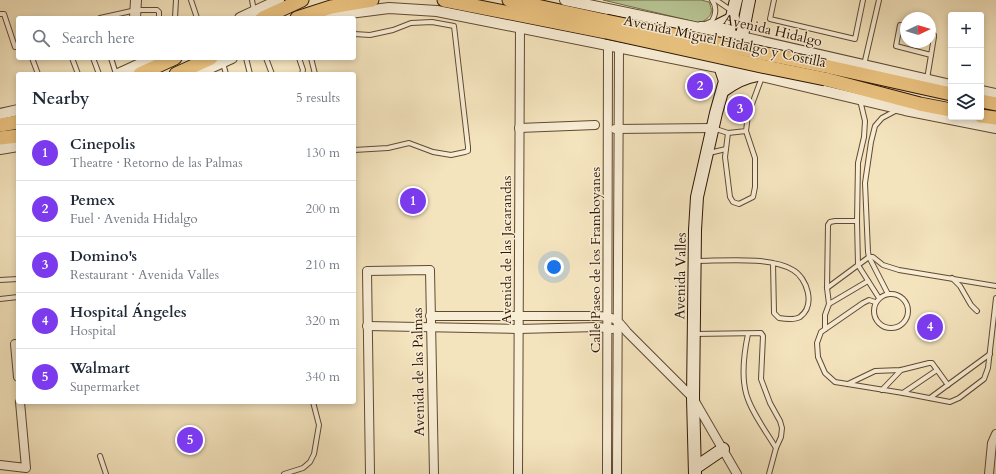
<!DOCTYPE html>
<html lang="en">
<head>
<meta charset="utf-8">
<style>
	body { margin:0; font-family:Cardo,serif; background:#f6f6f7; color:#1f2937 }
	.controls { position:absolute; right:12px; top:12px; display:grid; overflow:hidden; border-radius:4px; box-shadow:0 2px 6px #0003 }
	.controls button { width:36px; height:36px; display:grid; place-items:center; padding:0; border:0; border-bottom:1px solid #e0e1e3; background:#fff; color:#1f2937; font:20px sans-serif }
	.compass { position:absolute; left:900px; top:12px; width:36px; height:36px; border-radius:50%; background:#fff; box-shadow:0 2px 6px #0003; rotate:86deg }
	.you { position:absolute; left:554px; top:267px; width:14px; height:14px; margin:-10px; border:3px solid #fff; border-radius:50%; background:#1a73e8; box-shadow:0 0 0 6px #1a73e833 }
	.badge { display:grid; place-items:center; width:26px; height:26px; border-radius:50%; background:#7c3aed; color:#fff; font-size:13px; font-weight:700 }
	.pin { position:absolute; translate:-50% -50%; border:2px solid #fff; box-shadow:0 1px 4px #0006 }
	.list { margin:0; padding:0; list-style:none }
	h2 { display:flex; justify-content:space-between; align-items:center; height:52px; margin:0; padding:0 16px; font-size:17px }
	h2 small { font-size:13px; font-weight:400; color:#747a83 }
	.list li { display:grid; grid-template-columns:26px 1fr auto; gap:12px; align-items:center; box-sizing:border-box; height:56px; padding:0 16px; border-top:1px solid #e0e1e3 }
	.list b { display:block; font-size:15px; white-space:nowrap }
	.list p { margin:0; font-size:13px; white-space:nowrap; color:#747a83 }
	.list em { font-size:13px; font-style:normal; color:#747a83 }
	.icon { flex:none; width:22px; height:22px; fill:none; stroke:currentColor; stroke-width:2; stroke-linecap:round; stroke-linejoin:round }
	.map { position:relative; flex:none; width:996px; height:474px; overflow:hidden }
	.search { position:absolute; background:#fff; box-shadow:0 2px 6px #0003; left:16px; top:16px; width:340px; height:44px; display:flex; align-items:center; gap:10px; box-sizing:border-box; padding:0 14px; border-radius:4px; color:#747a83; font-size:15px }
	.panel { position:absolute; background:#fff; box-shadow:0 2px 6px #0003; left:16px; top:72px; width:340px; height:332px; border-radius:4px }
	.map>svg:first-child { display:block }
</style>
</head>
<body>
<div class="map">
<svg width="996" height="474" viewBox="0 0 996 474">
	<rect width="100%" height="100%" fill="#f4e4be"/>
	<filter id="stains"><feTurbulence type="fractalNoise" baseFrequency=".005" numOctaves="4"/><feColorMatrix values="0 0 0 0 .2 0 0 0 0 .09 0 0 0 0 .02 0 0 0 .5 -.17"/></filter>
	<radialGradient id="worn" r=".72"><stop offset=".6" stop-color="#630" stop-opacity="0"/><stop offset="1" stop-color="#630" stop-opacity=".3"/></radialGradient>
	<path fill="#b8c594" stroke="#736e4c" d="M603 0H701L709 2C714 13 711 17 700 23Z"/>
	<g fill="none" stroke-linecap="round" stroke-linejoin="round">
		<g stroke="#604a32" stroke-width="6">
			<g id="service">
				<polyline points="191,0 197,18"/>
				<polyline points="252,0 254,11"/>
				<polyline points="716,0 732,11"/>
				<polyline points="774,0 770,19 855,39 863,0"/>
				<polyline points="0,14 4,14 15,47"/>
				<polyline points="100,18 136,10 157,10 159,12 159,18"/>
				<polyline points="175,18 176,0"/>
				<path d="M700 24H705L712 21C716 14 717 7 712 0"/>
				<polyline points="906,25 900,25 896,46 931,55"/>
				<polyline points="354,34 370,35 393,30 411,23 432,22 454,26 468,147 468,151 465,152 451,155 433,152 409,143 388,148 354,150"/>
				<polyline points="32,58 38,74"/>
				<polyline points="72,58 78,74"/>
				<polyline points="93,58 99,74"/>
				<polyline points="111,58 116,74"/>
				<polyline points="246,58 250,74"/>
				<polyline points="266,58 272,74"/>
				<polyline points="299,58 303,70 302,74"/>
				<polyline points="311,58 315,74"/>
				<polyline points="223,63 226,74"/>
				<polyline points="864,65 879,0"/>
				<polyline points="927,79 934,37 934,35 930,33"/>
				<polyline points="860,100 865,121 864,137 858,163 857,221 858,265 879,298"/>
				<polyline points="713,128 728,133"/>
				<polyline points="726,149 725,157 730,197 733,202 739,204 753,197 755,187 755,158 746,131"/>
				<polyline points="709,153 726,149 728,133 746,131 748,115 762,77"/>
				<path d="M696 261C722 261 770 256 793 270 807 278 816 305 800 317 795 320 785 319 779 318L774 313 773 263"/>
				<polyline points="952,278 960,286 971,305 977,311"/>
				<polyline points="0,280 18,279"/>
				<polyline points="827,288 869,257 873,257 883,265 899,270 996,286"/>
				<circle cx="891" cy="311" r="17"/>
				<polyline points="888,294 869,257 868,252 865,183 871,142 875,126 882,118 897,110"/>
				<polyline points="0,299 18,297"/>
				<polyline points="875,302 869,300 863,303 821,332 817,343 818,357 825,373 835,382 903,393 950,402 959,398 984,379 988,368 996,298"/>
				<polyline points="829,304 827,288 828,225 830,222 835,221 857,221"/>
				<polyline points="825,329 825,315 829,304 868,281"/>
				<polyline points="694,334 761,333 763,336 761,379 770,403 780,421 782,428 781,437 776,448 769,474"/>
				<path d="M748 334C744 353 741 374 746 393 750 410 767 433 776 448"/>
				<polyline points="848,384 875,371 901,370 929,363 932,363 948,385"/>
				<polyline points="882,390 901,370"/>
				<polyline points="903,393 937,370"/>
				<polyline points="930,398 990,354"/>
				<polyline points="100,456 106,474"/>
				<polyline points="284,474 303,468 310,462 314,454 319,425 313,402"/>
			</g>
		</g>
		<g stroke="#604a32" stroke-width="10">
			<g id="minor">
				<polyline points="519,128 595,125"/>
				<polyline points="615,129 713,128"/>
				<path d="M430 316H598C615 317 617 319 627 332L693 398 737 474"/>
				<polyline points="367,326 518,329 598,327 612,329"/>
				<polyline points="15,344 18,377"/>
				<polyline points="0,465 26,468 20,402"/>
				<polyline points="370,474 367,271 430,270 434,474"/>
				<polyline points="518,474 520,27"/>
				<polyline points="607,474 608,46"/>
				<polyline points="617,474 619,48"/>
				<polyline points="989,474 992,443 996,434"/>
			</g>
		</g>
		<g stroke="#604a32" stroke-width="12">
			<g id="tertiary">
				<polyline points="565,0 728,34 951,85"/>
				<polyline points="135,18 136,0"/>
				<polyline points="240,18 279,0"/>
				<polyline points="326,18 334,15 389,8 437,11 757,75 905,110 996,128"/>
				<polyline points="118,74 153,58"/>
				<polyline points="197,74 232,58"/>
				<polyline points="981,91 996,94"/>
				<polyline points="0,114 18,110"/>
				<polyline points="0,149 18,146"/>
			</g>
		</g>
		<g stroke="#2e1704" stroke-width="14">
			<g id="secondary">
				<polyline points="709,30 733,18"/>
				<polyline points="725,81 735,71 749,0"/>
				<path d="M724 90C735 82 744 77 757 75"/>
				<polyline points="695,468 723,449"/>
				<polyline points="695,474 693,398 695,230 697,197 716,113 725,81 721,69 728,34 736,0"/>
			</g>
		</g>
		<g stroke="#2e1704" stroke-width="15">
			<g id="primary">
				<polyline points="444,0 606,32"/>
				<polyline points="509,0 606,21"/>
				<polyline points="263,18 302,0"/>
				<polyline points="297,18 331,7 372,0"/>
				<polyline points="825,66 951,94"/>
				<polyline points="140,74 175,58"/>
				<polyline points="176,74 211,58"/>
				<polyline points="825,79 920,104 951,110"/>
				<polyline points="981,101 996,104"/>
				<polyline points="981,116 996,118"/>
				<polyline points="0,125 18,122"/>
				<polyline points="0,138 18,136"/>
			</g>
		</g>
		<use href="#service" stroke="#f8edd5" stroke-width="4"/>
		<use href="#minor" stroke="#f8edd5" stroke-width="8"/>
		<use href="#tertiary" stroke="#f8edd5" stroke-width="10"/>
		<use href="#secondary" stroke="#f8edd5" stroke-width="12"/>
		<use href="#primary" stroke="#eac27f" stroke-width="13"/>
		<g stroke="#2e1704" stroke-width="15" stroke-linecap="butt">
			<g id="primary-bridge">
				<polyline points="606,21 825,66"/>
				<polyline points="606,32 771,68 825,79"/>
			</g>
		</g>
		<use href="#primary-bridge" stroke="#eac27f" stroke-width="13"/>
	</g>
	<g text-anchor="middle" stroke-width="3" stroke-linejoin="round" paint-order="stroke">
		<g font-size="14" fill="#2e1704" stroke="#f8edd5">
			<text transform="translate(773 30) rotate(13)" y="5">Avenida Hidalgo</text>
			<text transform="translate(725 41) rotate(12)" y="5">Avenida Miguel Hidalgo y Costilla</text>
			<text transform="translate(506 250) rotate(-90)" y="5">Avenida de las Jacarandas</text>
			<text transform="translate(595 260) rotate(-90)" y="5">Calle Paseo de los Framboyanes</text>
			<text transform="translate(680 276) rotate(-89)" y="5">Avenida Valles</text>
			<text transform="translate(418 372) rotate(-91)" y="5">Avenida de las Palmas</text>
		</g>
	</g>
	<rect width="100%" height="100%" filter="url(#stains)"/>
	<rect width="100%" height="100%" fill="url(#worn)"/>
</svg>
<div class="controls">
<button>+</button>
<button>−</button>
<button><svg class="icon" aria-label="layers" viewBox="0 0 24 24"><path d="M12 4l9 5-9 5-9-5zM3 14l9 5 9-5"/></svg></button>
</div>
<svg class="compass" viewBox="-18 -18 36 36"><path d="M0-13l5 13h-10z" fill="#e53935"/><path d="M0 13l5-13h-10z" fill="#747a83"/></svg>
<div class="you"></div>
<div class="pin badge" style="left:413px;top:201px">1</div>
<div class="pin badge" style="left:700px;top:86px">2</div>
<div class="pin badge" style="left:740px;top:109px">3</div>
<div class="pin badge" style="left:930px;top:327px">4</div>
<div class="pin badge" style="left:190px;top:440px">5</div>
<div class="search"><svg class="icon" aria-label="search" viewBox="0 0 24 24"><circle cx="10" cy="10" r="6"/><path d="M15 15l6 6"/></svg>Search here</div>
<section class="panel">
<h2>Nearby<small>5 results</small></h2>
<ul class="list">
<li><span class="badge">1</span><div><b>Cinepolis</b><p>Theatre · Retorno de las Palmas</p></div><em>130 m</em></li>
<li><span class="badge">2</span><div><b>Pemex</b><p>Fuel · Avenida Hidalgo</p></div><em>200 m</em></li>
<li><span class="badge">3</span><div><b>Domino's</b><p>Restaurant · Avenida Valles</p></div><em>210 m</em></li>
<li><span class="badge">4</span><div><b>Hospital Ángeles</b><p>Hospital</p></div><em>320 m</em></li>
<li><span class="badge">5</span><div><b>Walmart</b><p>Supermarket</p></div><em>340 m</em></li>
</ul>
</section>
</div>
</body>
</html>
